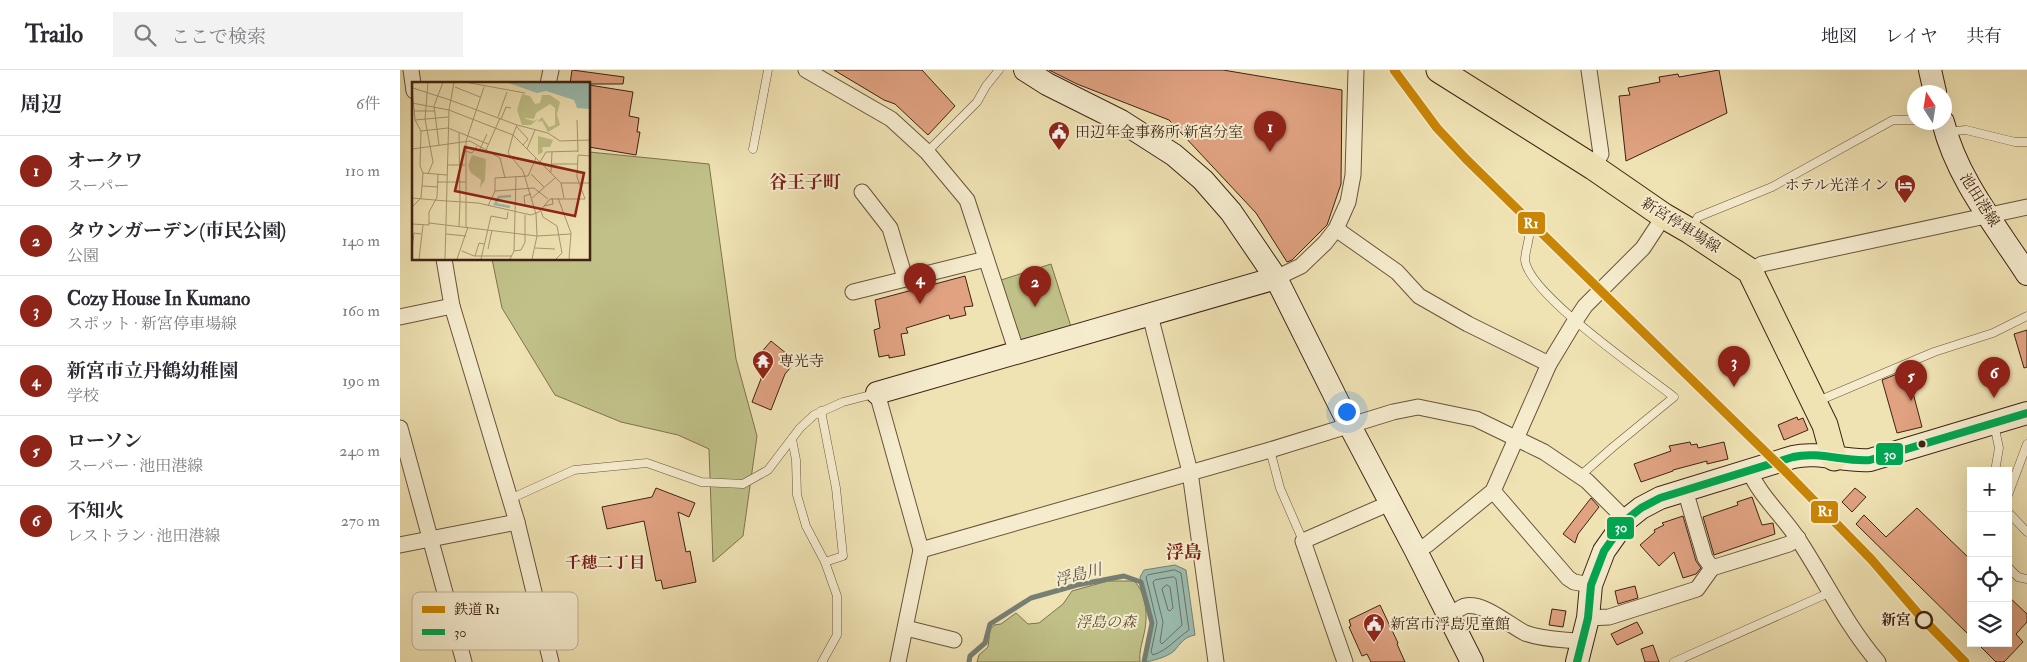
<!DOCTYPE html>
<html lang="ja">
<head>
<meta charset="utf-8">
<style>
	body { margin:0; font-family:"IM FELL Double Pica","Noto Serif JP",serif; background:#f2f2f3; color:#2b2b33 }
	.controls { position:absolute; right:15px; bottom:15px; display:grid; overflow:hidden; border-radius:0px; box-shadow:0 5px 20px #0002 }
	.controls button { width:45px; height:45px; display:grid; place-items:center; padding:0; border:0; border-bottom:1px solid #e1e1e2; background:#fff; color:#2b2b33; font:25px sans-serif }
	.compass { position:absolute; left:1507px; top:15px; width:45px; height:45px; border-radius:50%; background:#fff; box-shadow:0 5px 20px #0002; rotate:348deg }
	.you { position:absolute; left:946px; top:341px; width:18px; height:18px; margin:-12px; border:4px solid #fff; border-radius:50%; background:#1a73e8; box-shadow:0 0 0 8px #1a73e833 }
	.badge { display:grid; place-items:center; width:32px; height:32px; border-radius:50%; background:#8f2418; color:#fff; font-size:16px; font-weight:700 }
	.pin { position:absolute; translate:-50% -41px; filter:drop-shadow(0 1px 2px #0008) }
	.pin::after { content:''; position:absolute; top:26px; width:18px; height:15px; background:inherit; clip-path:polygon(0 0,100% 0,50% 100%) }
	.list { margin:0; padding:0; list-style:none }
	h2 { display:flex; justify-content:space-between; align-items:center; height:65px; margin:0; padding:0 20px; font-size:21px }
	h2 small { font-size:16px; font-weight:400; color:#7c7c81 }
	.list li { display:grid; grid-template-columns:32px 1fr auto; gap:15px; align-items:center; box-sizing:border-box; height:70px; padding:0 20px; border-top:1px solid #e1e1e2 }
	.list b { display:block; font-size:19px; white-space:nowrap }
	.list p { margin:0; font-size:16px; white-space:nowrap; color:#7c7c81 }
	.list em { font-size:16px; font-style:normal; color:#7c7c81 }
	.icon { flex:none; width:28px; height:28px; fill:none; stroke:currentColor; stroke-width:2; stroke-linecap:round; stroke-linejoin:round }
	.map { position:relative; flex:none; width:1627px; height:592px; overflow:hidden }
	header { display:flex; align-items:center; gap:30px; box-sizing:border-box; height:70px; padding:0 25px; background:#fff; border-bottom:1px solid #e1e1e2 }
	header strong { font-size:24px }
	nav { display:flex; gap:28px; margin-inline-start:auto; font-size:18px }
	.search { width:350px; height:45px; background:#f2f2f3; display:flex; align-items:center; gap:12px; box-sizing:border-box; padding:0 18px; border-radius:0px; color:#7c7c81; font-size:19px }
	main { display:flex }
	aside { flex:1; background:#fff }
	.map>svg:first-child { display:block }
</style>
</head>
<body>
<header>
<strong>Trailo</strong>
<div class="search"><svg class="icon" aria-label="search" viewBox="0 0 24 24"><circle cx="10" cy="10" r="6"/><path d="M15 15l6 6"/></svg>ここで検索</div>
<nav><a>地図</a><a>レイヤ</a><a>共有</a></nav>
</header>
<main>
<aside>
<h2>周辺<small>6件</small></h2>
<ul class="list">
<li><span class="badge">1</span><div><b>オークワ</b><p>スーパー</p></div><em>110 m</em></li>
<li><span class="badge">2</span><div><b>タウンガーデン(市民公園)</b><p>公園</p></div><em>140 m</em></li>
<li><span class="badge">3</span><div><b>Cozy House In Kumano</b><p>スポット · 新宮停車場線</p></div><em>160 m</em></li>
<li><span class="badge">4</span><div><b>新宮市立丹鶴幼稚園</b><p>学校</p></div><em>190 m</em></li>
<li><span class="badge">5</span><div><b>ローソン</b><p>スーパー · 池田港線</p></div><em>240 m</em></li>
<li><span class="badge">6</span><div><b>不知火</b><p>レストラン · 池田港線</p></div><em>270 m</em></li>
</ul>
</aside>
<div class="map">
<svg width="1627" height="592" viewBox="0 0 1627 592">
	<rect width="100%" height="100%" fill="#efe2b3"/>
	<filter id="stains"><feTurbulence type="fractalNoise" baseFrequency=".004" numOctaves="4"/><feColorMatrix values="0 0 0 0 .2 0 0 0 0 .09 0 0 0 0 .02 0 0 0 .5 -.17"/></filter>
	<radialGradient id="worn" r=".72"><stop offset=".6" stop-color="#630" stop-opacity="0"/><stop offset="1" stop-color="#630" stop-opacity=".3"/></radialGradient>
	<g fill="#c0c188" stroke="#80724e">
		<polygon points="189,82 309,94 336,289 357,366 343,466 313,492 309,379 278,365 221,352 155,325 102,238 92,189 189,189"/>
		<polygon points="651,194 673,263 618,280 598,211"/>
		<path d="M708 511H734C747 523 748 548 744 564 742 574 739 581 740 592H577L579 585 588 577 590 560 594 555 601 554 616 543 628 554 639 553 663 534 672 521Z"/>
	</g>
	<path fill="#9abdb1" stroke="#767f72" d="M775 495 786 500 795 565C784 567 781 573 774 581 767 587 753 591 744 592L752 553 740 507 744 500Z"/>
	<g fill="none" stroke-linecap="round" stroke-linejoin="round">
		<g stroke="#6c7062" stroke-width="1">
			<path d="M775 500 781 503 789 560C777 568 768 580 753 585L751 582 757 553 746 507 748 505Z"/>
			<polygon points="774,507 776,509 782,555 762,574 760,572 763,552 753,512 755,510"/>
			<polygon points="767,515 770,517 773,538 770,541 768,540 762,519"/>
		</g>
		<polyline stroke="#767f72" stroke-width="5" points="569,592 570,586 585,573 590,554 631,528 677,515 724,506 741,512 752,553 744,592"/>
	</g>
	<g fill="#e0a281" stroke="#3f2313">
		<polygon points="172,0 224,7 223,14 170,14"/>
		<polygon points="434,0 522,0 555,36 528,65 495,34 484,30"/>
		<polygon points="649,0 823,0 942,20 941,114 927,155 892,190 887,192 856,143 769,50 677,14"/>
		<polygon points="1319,0 1327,43 1226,91 1219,26 1230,25 1228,18 1260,12 1259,7 1278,4 1279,7"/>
		<polygon points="189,15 233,22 229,46 239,48 237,62 240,62 236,85 189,77"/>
		<polygon points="565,206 573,236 564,237 566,245 550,249 549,245 506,258 508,263 501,264 505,285 489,288 489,285 479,287 474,260 480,258 475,230"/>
		<polygon points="1627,260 1627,297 1624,298 1614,264"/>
		<polygon points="371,271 392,288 387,294 391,297 385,304 371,340 352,332 364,301 353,292"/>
		<polygon points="1507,300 1522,357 1497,363 1482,310"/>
		<polygon points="1397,347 1398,350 1403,348 1408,360 1384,370 1378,355"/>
		<polygon points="1290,372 1291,375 1297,374 1298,378 1324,372 1328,389 1307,394 1307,391 1273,400 1273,401 1241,412 1234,394 1271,381 1269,376"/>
		<polygon points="256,418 295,433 289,447 278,442 286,482 290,481 296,512 263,519 261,510 256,511 244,451 207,459 202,437 252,427"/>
		<polygon points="1455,418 1466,427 1452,442 1442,432"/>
		<polygon points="1352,427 1362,455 1373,453 1375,464 1314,485 1303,447 1338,435 1337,432"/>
		<polygon points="1191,428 1199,437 1178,464 1175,473 1163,464"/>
		<polygon points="1517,438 1571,490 1571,567 1456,454 1464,445 1486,467"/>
		<polygon points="1283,446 1296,491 1301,498 1296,504 1283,508 1274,482 1259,496 1240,475 1255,462 1254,460 1264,455 1262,453"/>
		<polygon points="1235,516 1238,528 1218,534 1215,521"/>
		<polygon points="1608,526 1627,544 1627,552 1616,564 1623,572 1604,592 1596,592 1577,573 1608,573"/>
		<polygon points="980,535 998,573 997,574 1005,592 971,592 967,584 962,586 949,557 951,556 949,550"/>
		<polygon points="1152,539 1166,541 1163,557 1149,555"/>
		<polygon points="1237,552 1243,563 1217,575 1211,564"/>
		<polygon points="1253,575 1259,592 1245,592 1241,579"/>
	</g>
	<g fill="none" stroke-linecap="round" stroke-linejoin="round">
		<g stroke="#6b533b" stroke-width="9">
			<g id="lane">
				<polyline points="1531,52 1545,62 1566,60 1615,72 1627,72"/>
				<polyline points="353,79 368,0"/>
				<polyline points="527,82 577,32 586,16 599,0"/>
				<polyline points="1291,159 1298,147 1372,117 1493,50 1514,50"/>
				<path d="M1129 167C1128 174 1125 183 1125 190 1128 224 1245 304 1274 327L1213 377 1180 406"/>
				<polyline points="1418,331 1534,282 1593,263 1627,246"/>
				<polyline points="421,341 436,418 443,486 425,492"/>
				<polyline points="1594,354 1599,378 1595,401"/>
				<polyline points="392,369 396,390 397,425 406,456 425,492 437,526 437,565 422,592"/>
				<polyline points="870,380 880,418 903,471"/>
				<polyline points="1608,425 1627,374"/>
				<polyline points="110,429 174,400 247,393 301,412 343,414 368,400 400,358 414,345 443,332 474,324"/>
				<polyline points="1608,442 1627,462"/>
				<polyline points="1608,497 1618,507 1627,509"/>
				<polyline points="1274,592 1431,522"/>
			</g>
		</g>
		<g stroke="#6b533b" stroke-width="17">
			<g id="street">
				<polyline points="11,0 14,21"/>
				<polyline points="406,0 491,49 527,82 567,130 617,283"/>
				<polyline points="1189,0 1201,84 1193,97"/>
				<polyline points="148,14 151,0"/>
				<polyline points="462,122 490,158 505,208"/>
				<polyline points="936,159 997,202 1019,226 1068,254 1149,294"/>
				<polyline points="44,189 52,236 117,452 151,592"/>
				<polyline points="1350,201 1362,194 1627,137"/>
				<polyline points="876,208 901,196 925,173 936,159 948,132 953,105 956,0"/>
				<polyline points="453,222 586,189"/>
				<polyline points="750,245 790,402 816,592"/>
				<polyline points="0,247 52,236"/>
				<polyline points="477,323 521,480 498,592"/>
				<polyline points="0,358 64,592"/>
				<path d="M1349 400C1359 425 1383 446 1398 469 1425 510 1446 555 1478 592"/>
				<polyline points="1093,421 1168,508 1174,512 1191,515"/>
				<polyline points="0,475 117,452"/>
				<polyline points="1015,479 1027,475 1093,421 1149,294 1175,251 1185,236 1243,178 1264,146"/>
				<polyline points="521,480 870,380 993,342 1018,337 1076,349 1144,382 1187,411 1226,450"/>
				<polyline points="1312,498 1389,474 1398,468"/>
				<path d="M1048 545C1053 543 1060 538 1065 536 1084 532 1109 555 1125 563 1143 570 1164 569 1183 572"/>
				<polyline points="1188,548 1209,547 1297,519 1312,498 1305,488 1285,420"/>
				<polyline points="506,558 554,570"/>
				<polyline points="945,592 903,471 990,433"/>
			</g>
		</g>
		<g stroke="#3f2313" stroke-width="24">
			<g id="secondary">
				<polyline points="625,0 647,14 721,51 774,85 803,110 831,142 876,208 950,356 1015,479 1072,592"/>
				<polyline points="1530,0 1535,22"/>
				<path d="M1543 52C1557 109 1596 156 1627 204"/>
				<polyline points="477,323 876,208"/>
				<path d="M1177 592 1188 548 1191 515 1204 481 1226 450 1241 438 1260 428 1393 387C1419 381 1444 392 1470 390L1627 343"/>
			</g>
		</g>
		<g stroke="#3f2313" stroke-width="27">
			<polyline id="primary" points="1039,0 1193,97 1264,146 1290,161 1350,201 1425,355 1434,388"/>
		</g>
		<use href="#lane" stroke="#f5ecce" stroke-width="8"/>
		<use href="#street" stroke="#f5ecce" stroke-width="15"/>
		<use href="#secondary" stroke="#f5ecce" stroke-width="22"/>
		<use href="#primary" stroke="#efe2b3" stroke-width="25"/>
		<g stroke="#f5ecce" stroke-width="11">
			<path id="bus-1" d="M1177 592 1188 548 1191 515 1204 481 1226 450 1241 438 1260 428 1393 387C1419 381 1444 392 1470 390L1627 343"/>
		</g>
		<use href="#bus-1" stroke="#00a651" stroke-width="8"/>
		<g stroke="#f5ecce" stroke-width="12">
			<polyline id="rail-1" points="994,0 1037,58 1066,89 1385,401 1471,489 1521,547 1565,592"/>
		</g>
		<use href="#rail-1" stroke="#c98505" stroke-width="9"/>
	</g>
	<defs>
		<g id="civic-pin" transform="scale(1.125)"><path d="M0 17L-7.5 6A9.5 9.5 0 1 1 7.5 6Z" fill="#8f2418" stroke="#f5ecce"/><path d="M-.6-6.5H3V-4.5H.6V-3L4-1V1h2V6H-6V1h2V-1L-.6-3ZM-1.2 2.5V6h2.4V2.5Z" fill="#fff"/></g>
		<g id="hotel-pin" transform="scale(1.125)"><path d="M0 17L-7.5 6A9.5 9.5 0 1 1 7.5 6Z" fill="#8f2418" stroke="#f5ecce"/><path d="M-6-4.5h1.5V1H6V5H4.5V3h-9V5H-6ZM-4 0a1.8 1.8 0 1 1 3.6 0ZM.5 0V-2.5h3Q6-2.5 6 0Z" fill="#fff"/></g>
		<g id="temple-pin" transform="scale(1.125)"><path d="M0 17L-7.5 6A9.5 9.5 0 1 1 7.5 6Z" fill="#8f2418" stroke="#f5ecce"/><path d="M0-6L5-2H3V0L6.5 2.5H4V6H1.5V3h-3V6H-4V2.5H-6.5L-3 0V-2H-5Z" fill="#fff"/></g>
	</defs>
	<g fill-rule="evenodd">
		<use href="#civic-pin" x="659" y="62"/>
		<use href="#hotel-pin" x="1505" y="115"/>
		<use href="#temple-pin" x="363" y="291"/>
		<use href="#civic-pin" x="974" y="554"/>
	</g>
	<circle fill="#3f2313" stroke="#f5ecce" stroke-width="2" cx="1522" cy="374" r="4.5"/>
	<circle fill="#f5ecce" stroke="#3f2313" stroke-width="2.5" cx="1524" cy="550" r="8"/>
	<g text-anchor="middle" stroke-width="4" stroke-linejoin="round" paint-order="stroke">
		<g font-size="15" fill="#3f2313" stroke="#f5ecce" text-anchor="start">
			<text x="675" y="67">田辺年金事務所 新宮分室</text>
			<text x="1489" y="120" text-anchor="end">ホテル光洋イン</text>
			<text x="379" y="296">専光寺</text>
			<text x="990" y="559">新宮市浮島児童館</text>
		</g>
		<g font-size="15" fill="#3f2313" stroke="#f5ecce">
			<text transform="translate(1580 130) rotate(58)" y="5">池田港線</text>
			<text transform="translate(1281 155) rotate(32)" y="5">新宮停車場線</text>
		</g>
		<g font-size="15" font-weight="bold" fill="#3f2313" stroke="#f5ecce" text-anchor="end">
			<text x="1511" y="555">新宮</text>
		</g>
		<g font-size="15" font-style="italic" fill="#5f4a30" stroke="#f5ecce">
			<text x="706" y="557">浮島の森</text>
		</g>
		<g font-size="16" font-weight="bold" fill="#7a1f14" stroke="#f5ecce">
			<text x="205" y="498">千穂二丁目</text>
		</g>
		<g font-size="16" font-style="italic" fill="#5a5142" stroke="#f5ecce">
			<text transform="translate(678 504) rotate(-14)" y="6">浮島川</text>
		</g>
		<g font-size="18" font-weight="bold" fill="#7a1f14" stroke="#f5ecce">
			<text x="405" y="118">谷王子町</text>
			<text x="784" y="488">浮島</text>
		</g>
	</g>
	<g transform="translate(12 12)">
		<rect width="178" height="178" fill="#efe2b3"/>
		<path d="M110 12 118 14 123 22 128 21 130 13H138L148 20 145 32 148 43 136 50 130 39 125 40 130 35 137 45 143 43V26L138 22 124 31 122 37 114 36 112 32 114 37 122 39 127 36 119 43H110L105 28ZM126 54 141 58 138 65H130L131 70 126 73ZM60 73 74 77 73 98 68 106 69 98 59 91 56 84Z" fill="#c0c188"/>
		<path d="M94 0H177V27L165 26 162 18 134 9 125 11Z" fill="#9abdb1"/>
		<path fill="none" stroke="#9abdb1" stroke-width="2.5" d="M98 125 83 122 87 115 99 114"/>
		<path fill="none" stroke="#a99673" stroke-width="1" d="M53 0 113 11M43 5 68 15M1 6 38 18M38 18 105 43 101 53 149 101 152 116M0 21 37 28 101 53 96 71 111 89 124 132 125 154 120 177M2 29H22M86 35 95 10M89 37 94 25 99 26M3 38 36 35M165 38 166 70M105 43 136 51 148 59 178 58M105 45 116 57 111 63M9 49 36 46 76 62M47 51 48 120M27 63 22 24 31 0M0 67 58 59 88 76 93 96M68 67 75 52M115 67 123 48M74 68 88 36M53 69 60 71 65 64M128 80 134 70 166 69M140 82H165M36 83H53M139 90 140 70M11 91 35 93M16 92 21 80 13 37 16 0M119 92 132 105M26 100H54M149 101H178M10 104 26 105M83 109 122 106 136 117M119 112 112 114 113 124 122 125M0 116 34 119M120 116 143 96M146 116 159 151 157 177M35 119 66 121 119 133 127 130 138 117H173L165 95 166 73 178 74M76 124 83 109V96L116 94 124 76M132 124 141 122 140 116M0 125 9 116 11 91 8 84 9 49 3 38 0 6M129 129 131 135 145 144 150 171 144 177M17 141 125 154 159 152M0 142 17 143V130L25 115 26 92M47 144 48 120M54 145V59L72 5M34 152 54 154M123 166 143 167M76 167 80 148M0 169 2 151 9 152M50 169 62 174H100M102 169 109 168 113 160V133M63 174 67 161 72 162M7 177 11 143M33 177 37 28 42 0M45 177 56 145M69 177 79 134 95 137 96 130M98 177 102 169 104 95"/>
		<path fill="#8f2418" fill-opacity="0.15" stroke="#8f2418" stroke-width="2.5" d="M53 65 172 91 163 134 43 109Z"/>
		<rect width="178" height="178" fill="none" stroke="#3f2313" stroke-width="2.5"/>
	</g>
	<rect x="12" y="522" width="166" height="58" rx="8" fill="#f5ecce" stroke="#beb096" stroke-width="1"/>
	<rect x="22" y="536" width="23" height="7" fill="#c98505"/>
	<rect x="22" y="559" width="23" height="6" fill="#00a651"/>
	<g font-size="14" fill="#3f2313">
		<text x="54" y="544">鉄道 R1</text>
		<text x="54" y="567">30</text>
	</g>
	<g stroke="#f5ecce" stroke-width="2">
		<rect x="1117" y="141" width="29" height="24" rx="5" fill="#c98505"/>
		<rect x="1475" y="372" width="29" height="24" rx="5" fill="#00a651"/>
		<rect x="1410" y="430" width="29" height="24" rx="5" fill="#c98505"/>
		<rect x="1206" y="446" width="29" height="24" rx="5" fill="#00a651"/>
	</g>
	<g font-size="14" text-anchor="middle" font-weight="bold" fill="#fff">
		<text x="1131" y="158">R1</text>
		<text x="1490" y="389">30</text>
		<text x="1425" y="446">R1</text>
		<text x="1221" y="462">30</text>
	</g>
	<rect width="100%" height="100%" filter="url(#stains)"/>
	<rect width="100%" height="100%" fill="url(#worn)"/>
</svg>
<div class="controls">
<button>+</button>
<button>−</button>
<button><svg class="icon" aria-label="locate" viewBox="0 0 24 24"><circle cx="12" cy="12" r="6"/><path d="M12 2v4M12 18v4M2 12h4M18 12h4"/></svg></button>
<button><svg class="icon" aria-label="layers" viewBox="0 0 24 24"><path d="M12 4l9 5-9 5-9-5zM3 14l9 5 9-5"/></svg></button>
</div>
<svg class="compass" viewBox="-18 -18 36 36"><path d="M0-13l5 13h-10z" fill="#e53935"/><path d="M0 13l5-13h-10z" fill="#7c7c81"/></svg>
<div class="you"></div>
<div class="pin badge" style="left:870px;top:82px">1</div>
<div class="pin badge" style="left:635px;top:237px">2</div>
<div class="pin badge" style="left:1334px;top:317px">3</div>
<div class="pin badge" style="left:520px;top:234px">4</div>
<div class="pin badge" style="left:1511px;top:331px">5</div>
<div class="pin badge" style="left:1594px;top:328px">6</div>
</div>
</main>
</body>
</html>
